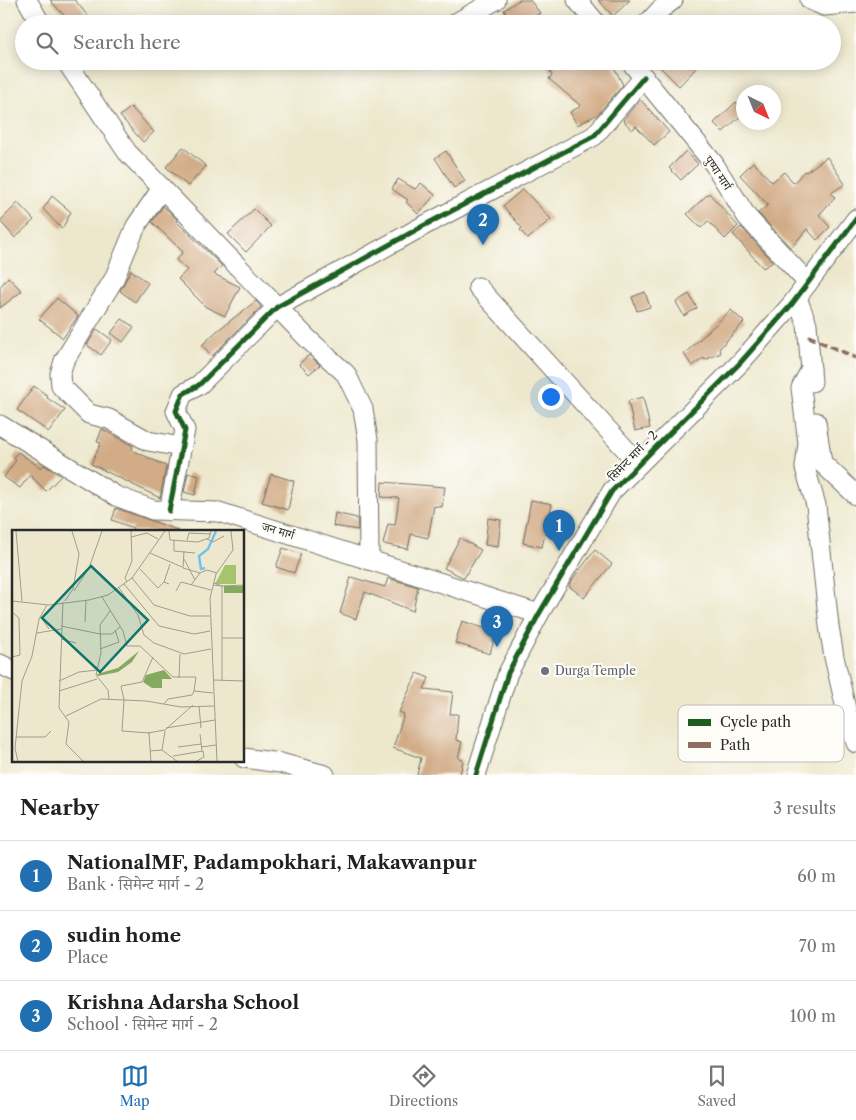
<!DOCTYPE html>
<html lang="en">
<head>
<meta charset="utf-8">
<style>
	body { margin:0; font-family:"Libre Caslon Text","Noto Serif Devanagari",serif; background:#f6f6f6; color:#202124 }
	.compass { position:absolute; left:736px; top:85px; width:45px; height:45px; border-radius:50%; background:#fff; box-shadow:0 2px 12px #0003; rotate:137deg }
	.you { position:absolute; left:550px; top:396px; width:18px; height:18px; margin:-12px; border:4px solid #fff; border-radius:50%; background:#1a73e8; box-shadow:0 0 0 8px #1a73e833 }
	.badge { display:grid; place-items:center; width:32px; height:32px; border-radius:50%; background:#1f6fb2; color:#fff; font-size:16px; font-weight:700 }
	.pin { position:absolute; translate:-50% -41px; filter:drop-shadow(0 1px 2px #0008) }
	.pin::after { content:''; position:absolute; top:26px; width:18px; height:15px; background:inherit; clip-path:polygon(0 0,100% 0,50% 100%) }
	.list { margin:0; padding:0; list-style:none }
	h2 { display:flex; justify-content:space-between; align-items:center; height:65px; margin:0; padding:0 20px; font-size:21px }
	h2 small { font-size:16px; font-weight:400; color:#757577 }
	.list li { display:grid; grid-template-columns:32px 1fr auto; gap:15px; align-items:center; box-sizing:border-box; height:70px; padding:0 20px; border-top:1px solid #e0e0e0 }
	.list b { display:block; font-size:19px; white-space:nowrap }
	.list p { margin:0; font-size:16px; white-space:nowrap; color:#757577 }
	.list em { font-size:16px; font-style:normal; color:#757577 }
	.icon { flex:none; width:28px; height:28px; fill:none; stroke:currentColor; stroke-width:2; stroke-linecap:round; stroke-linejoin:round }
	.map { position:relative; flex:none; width:856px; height:775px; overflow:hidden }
	.search { position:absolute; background:#fff; box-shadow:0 2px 12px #0003; left:15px; right:15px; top:15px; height:55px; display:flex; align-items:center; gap:12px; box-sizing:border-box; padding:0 18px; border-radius:28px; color:#757577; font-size:19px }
	.sheet { height:275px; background:#fff }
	nav { display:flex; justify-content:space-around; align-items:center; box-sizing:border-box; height:70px; border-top:1px solid #e0e0e0; background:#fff; font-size:14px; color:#757577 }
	nav a { display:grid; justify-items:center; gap:2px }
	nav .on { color:#1f6fb2 }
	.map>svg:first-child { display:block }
</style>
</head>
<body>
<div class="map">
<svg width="856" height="775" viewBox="0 0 856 775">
	<rect width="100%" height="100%" fill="#fdfcf7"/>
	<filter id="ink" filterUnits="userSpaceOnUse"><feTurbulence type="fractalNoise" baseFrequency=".02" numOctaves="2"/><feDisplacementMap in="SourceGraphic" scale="10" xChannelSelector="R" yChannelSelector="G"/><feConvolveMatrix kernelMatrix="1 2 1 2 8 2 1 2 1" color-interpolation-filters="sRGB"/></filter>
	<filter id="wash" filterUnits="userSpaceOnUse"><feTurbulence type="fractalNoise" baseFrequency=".0096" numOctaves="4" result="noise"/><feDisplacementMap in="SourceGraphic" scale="20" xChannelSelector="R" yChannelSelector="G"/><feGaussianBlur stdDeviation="1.12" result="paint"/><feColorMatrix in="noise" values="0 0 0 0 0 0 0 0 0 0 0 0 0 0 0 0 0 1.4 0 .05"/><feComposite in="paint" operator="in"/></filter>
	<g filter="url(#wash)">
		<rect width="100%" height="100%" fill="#ede8cd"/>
		<g id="blocks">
			<g fill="#d2ac87">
				<polygon points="50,0 75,0 94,24 72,24"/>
				<polygon points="519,0 530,0 540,13 524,24 512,24 504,10"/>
				<polygon points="598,0 630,0 613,16"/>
				<polygon points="544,61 611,61 623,85 598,114 577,125 570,112 581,106 549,79 552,75"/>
				<polygon points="654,61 703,61 679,86"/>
				<polygon points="640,99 669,132 654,145 636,126 632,130 623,120"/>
				<polygon points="736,102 744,110 744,113 723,132 714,123"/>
				<polygon points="131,107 154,132 143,142 120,116"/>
				<polygon points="183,147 206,166 188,186 166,167"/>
				<polygon points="446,151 465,181 454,188 435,158"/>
				<polygon points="686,151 698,164 681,180 669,168"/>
				<polygon points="827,157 845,184 831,193 835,197 819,215 830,227 817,240 807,229 791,248 758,213 768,205 740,175 753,162 772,182 784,172 794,183 804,171 806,172"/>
				<polygon points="398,179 415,189 421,183 435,195 418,214 406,202 408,200 392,189"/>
				<polygon points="523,189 551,219 528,239 520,230 522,228 503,206"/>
				<polygon points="709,193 738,226 725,239 708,221 701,228 687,214"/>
				<polygon points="52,196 71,212 62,229 43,209"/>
				<polygon points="18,203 34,220 15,238 0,221"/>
				<polygon points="163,206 177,219 176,221 222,266 214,274 240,287 225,316 206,307 178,279 187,270 176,260 183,252 152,222"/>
				<polygon points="254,209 271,226 246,252 228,234"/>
				<polygon points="741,227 773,262 763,268 733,234"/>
				<polygon points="131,270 148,283 135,302 120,291"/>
				<polygon points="8,277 22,291 0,308 0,287"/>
				<polygon points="645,292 650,307 637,311 632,297"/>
				<polygon points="689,294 697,308 684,316 676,302"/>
				<polygon points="57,298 78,316 63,338 39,319"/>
				<polygon points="256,301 261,307 212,356 202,345 218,330"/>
				<polygon points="731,310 744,322 719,349 721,353 705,360 704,358 692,366 684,354"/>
				<polygon points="122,319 134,327 123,342 111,333"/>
				<polygon points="97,329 112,340 101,355 87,345"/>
				<polygon points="309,355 320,365 309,374 299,364"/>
				<polygon points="34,386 48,396 47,398 65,410 49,432 17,410"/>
				<polygon points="643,397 650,428 635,431 628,401"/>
				<polygon points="102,429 133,446 132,450 166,466 160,498 91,464 101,443 97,442"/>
				<polygon points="18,452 41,468 44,465 61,476 46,491 30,475 20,488 4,477 16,460 13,458"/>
				<polygon points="188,473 199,476 195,495 184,492"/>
				<polygon points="271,474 294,481 288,510 262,502"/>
				<polygon points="382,482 445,487 442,507 434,506 428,538 411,534 408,549 383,544 388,524 395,525 399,498 381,497"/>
				<polygon points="531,500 552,504 542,547 523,543"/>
				<polygon points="116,508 177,530 177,531 132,531 133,528 112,520"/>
				<polygon points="335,513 357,518 358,530 333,526"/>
				<polygon points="488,518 501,520 498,547 485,545"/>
				<polygon points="460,538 481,550 464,578 444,568"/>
				<polygon points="283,548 301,554 294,573 276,567"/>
				<polygon points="595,550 612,564 584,598 569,586 575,576"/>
				<polygon points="351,577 385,587 388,578 418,587 413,611 365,592 356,619 340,613"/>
				<polygon points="462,621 496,632 490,654 455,643"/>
				<polygon points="417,673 429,678 424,689 453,692 450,714 458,714 456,740 462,742 458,758 463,760 460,775 417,775 421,758 393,748 404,714 399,712"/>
			</g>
		</g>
	</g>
	<g filter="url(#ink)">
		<use href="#blocks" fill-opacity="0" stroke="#6f6d64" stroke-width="1"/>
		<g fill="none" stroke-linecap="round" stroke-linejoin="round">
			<g stroke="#6f6d64" stroke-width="21">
				<g id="street">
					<polyline points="27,0 41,24"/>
					<polyline points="577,0 597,24"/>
					<polyline points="810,0 824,6 856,3"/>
					<polyline points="454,24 496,0"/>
					<polyline points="647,24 661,9 673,0"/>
					<polyline points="66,61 127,152 308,339 346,374 363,409 368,440 369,560"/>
					<polyline points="630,61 714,164 747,217 808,283"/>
					<polyline points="162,188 136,226 114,279 64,361 60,374 61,386 89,414 109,419 148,441 181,447"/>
					<polyline points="478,287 639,464"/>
					<polyline points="797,298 807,324 812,382"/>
					<polyline points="811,369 801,388 808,443 805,468 816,505 829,626 834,657 847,713 856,743"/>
					<polyline points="816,422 822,463 856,495"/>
					<polyline points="0,425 116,496 153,510 219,512 539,614"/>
					<polyline points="169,511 185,430 176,411 183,394 199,385 277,307 423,226 594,136 644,77"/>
					<polyline points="0,664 14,671"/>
					<polyline points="244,758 280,763 325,775"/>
					<polyline points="476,775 508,673 539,614 612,491 740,363 792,304 856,219"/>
				</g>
			</g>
			<use href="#street" stroke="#fff" stroke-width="19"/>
			<polyline stroke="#8d6e63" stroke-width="4" stroke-dasharray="8 4" stroke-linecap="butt" points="808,336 856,358"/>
			<g stroke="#fdfcf7" stroke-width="8">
				<g id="cycleway">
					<polyline points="169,511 185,430 176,411 183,394 199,385 277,307 423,226 594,136 644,77"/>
					<polyline points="476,775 508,673 539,614 612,491 740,363 792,304 856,219"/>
				</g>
			</g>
			<use href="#cycleway" stroke="#1b5e20" stroke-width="5"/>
		</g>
	</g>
	<circle fill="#6b7280" stroke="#fdfcf7" stroke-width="2" cx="545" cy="671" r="5"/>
	<g text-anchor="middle" stroke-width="4" stroke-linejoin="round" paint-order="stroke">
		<g font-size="12" fill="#2b2b2b" stroke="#fdfcf7">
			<text transform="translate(718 173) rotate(56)" y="4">पुष्पा मार्ग</text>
			<text transform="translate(633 456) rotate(-46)" y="4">सिमेन्ट मार्ग - 2</text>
			<text transform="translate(278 531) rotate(17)" y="4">जन मार्ग</text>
		</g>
		<g font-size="12" fill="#5b616d" stroke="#fdfcf7" text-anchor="start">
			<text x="555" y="675">Durga Temple</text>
		</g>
	</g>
	<g transform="translate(12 530)">
		<rect width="232" height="232" fill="#ede8cd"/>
		<path d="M213 35H224V54H203Z" fill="#a4c56d"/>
		<path d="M212 56H232V83V63H212ZM127 121 120 132 106 142 86 146 85 144 106 138ZM152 140 160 149H150V158H140L131 152 134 145Z" fill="#83aa60"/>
		<path fill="none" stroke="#71c2ec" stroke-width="2.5" d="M193 38 189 39 187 26 196 19 204 1"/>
		<path fill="none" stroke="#9f9c8c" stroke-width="1" d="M4 1 10 71M157 1 158 10 186 12 197 8 199 1M119 7 135 3 146 9M195 9 201 12 212 6M162 10V21L183 23M175 10 177 3 199 4M172 21 171 38 188 43 195 40 205 43M138 23 170 37M172 29 183 50M128 39 146 58 152 52 157 54M120 48 142 75 178 86H198M115 52 113 48 120 31 119 1M152 52 158 34M112 54 147 96 182 104 198 101M179 55 188 43M201 55 210 56 202 53M107 58 126 85 132 105 142 113 172 124 199 119M62 61 77 38 90 1M164 61 169 52 199 60M90 67 111 101 115 116H128L161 147H184L182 161 201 163M0 71 37 75 77 70 96 65 120 48 153 1M53 71 61 59 67 24 60 1M51 72 47 178 57 192 54 214 72 232M0 82 7 88 8 125 0 127M28 86 37 99M73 92 74 70M49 96 88 104H100L108 97M25 103 49 99M210 108H233M49 109 64 113M88 119 107 112 103 100M167 148 168 124M201 150 233 151M210 150V56L233 55M47 151 67 142 86 140M47 161 85 149M97 169 96 160 84 145 89 123 88 95 98 81M152 174 156 169 180 165 182 161M187 176 189 198M54 186 89 169 134 171 169 177 202 176M154 198 203 190M136 203 153 200 181 175M188 204 190 221M4 207H33L39 201M166 217 189 214M189 217 204 215M150 220 153 201M138 221 150 220 166 232M161 226 191 221 192 227 183 232M6 232 3 218 10 151 20 126 27 89 35 75M139 232 137 203 110 201 112 170 109 156 130 152 141 127M205 232 198 68 204 44 221 20 219 1"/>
		<path fill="#0f766e" fill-opacity="0.15" stroke="#0f766e" stroke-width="2.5" d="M79 36 136 90 88 142 30 88Z"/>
		<rect width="232" height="232" fill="none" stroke="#2b2b2b" stroke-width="2.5"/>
	</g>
	<rect x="678" y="705" width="166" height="57" rx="8" fill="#fdfcf7" stroke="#bebdba" stroke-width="1"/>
	<rect x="688" y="719" width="23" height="7" fill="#1b5e20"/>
	<rect x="688" y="742" width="23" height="6" fill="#8d6e63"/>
	<g font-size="14" fill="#2b2b2b">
		<text x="720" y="727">Cycle path</text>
		<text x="720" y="750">Path</text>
	</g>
</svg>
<svg class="compass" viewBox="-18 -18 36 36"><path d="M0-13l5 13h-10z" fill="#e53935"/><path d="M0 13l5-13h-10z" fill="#757577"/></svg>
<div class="you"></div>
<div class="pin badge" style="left:559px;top:551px">1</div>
<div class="pin badge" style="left:483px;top:245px">2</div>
<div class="pin badge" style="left:497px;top:647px">3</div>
<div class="search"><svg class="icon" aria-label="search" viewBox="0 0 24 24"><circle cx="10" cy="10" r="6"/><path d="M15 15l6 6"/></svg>Search here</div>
</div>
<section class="sheet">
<h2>Nearby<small>3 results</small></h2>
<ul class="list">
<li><span class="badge">1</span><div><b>NationalMF, Padampokhari, Makawanpur</b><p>Bank · सिमेन्ट मार्ग - 2</p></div><em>60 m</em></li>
<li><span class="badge">2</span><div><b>sudin home</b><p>Place</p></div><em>70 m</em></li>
<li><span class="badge">3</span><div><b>Krishna Adarsha School</b><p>School · सिमेन्ट मार्ग - 2</p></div><em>100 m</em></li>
</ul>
</section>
<nav>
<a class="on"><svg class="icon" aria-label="map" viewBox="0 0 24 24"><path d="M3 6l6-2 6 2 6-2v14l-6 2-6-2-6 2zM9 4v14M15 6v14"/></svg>Map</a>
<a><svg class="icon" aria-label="directions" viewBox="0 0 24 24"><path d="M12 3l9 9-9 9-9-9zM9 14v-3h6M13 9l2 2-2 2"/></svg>Directions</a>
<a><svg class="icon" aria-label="saved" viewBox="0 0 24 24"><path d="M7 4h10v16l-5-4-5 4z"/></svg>Saved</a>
</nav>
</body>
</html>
